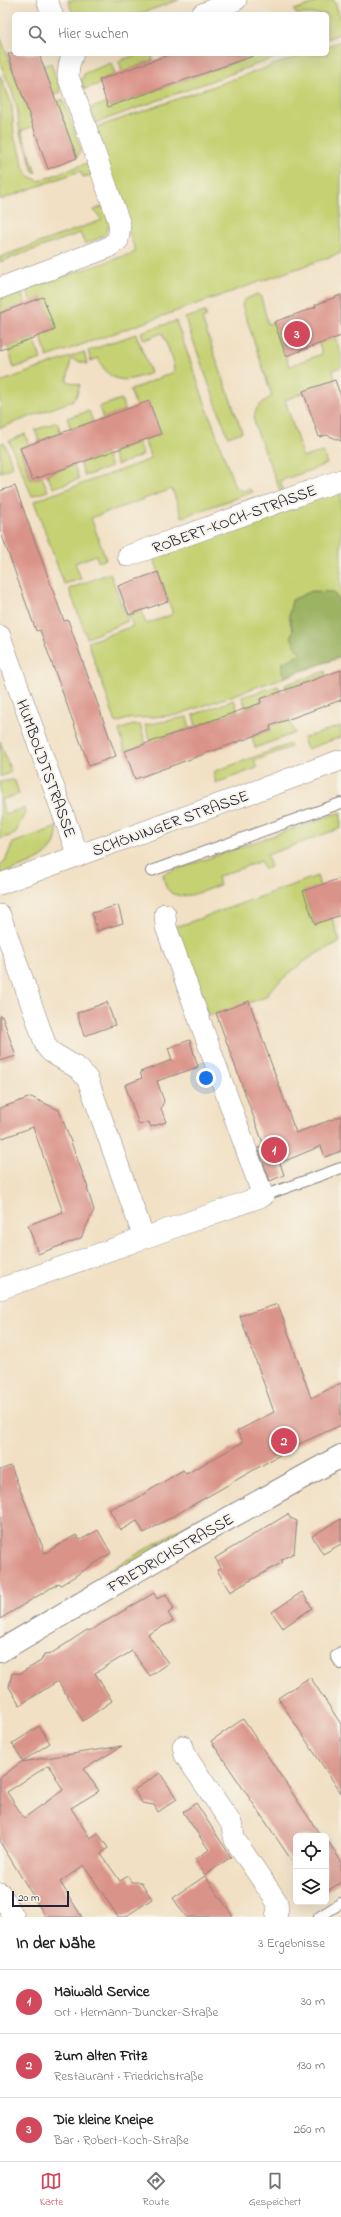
<!DOCTYPE html>
<html lang="de">
<head>
<meta charset="utf-8">
<style>
	body { margin:0; font-family:"Indie Flower",sans-serif; background:#f2f2f2; color:#202124 }
	.controls { position:absolute; right:12px; bottom:12px; display:grid; overflow:hidden; border-radius:6px; box-shadow:0 4px 16px #0002 }
	.controls button { width:36px; height:36px; display:grid; place-items:center; padding:0; border:0; border-bottom:1px solid #e0e0e0; background:#fff; color:#202124; font:20px sans-serif }
	.scale { position:absolute; left:12px; bottom:10px; width:57px; box-sizing:border-box; padding-left:4px; border:2px solid #22223b; border-top:0; font-size:11px; line-height:14px; white-space:nowrap; color:#22223b; -webkit-text-stroke:3px #f7f3e8; paint-order:stroke }
	.you { position:absolute; left:206px; top:1078px; width:14px; height:14px; margin:-10px; border:3px solid #fff; border-radius:50%; background:#1a73e8; box-shadow:0 0 0 6px #1a73e833 }
	.badge { display:grid; place-items:center; width:26px; height:26px; border-radius:50%; background:#d1495b; color:#fff; font-size:13px; font-weight:700 }
	.pin { position:absolute; translate:-50% -50%; border:2px solid #fff; box-shadow:0 1px 4px #0006 }
	.list { margin:0; padding:0; list-style:none }
	h2 { display:flex; justify-content:space-between; align-items:center; height:52px; margin:0; padding:0 16px; font-size:17px }
	h2 small { font-size:13px; font-weight:400; color:#757577 }
	.list li { display:grid; grid-template-columns:26px 1fr auto; gap:12px; align-items:center; box-sizing:border-box; height:64px; padding:0 16px; border-top:1px solid #e0e0e0 }
	.list b { display:block; font-size:15px; white-space:nowrap }
	.list p { margin:0; font-size:13px; white-space:nowrap; color:#757577 }
	.list em { font-size:13px; font-style:normal; color:#757577 }
	.icon { flex:none; width:22px; height:22px; fill:none; stroke:currentColor; stroke-width:2; stroke-linecap:round; stroke-linejoin:round }
	.map { position:relative; flex:none; width:341px; height:1917px; overflow:hidden }
	.search { position:absolute; background:#fff; box-shadow:0 4px 16px #0002; left:12px; right:12px; top:12px; height:44px; display:flex; align-items:center; gap:10px; box-sizing:border-box; padding:0 14px; border-radius:6px; color:#757577; font-size:15px }
	.sheet { height:244px; background:#fff }
	nav { display:flex; justify-content:space-around; align-items:center; box-sizing:border-box; height:56px; border-top:1px solid #e0e0e0; background:#fff; font-size:11px; color:#757577 }
	nav a { display:grid; justify-items:center; gap:2px }
	nav .on { color:#d1495b }
	.map>svg:first-child { display:block }
</style>
</head>
<body>
<div class="map">
<svg width="341" height="1917" viewBox="0 0 341 1917">
	<rect width="100%" height="100%" fill="#f7f3e8"/>
	<filter id="ink" filterUnits="userSpaceOnUse"><feTurbulence type="fractalNoise" baseFrequency=".025" numOctaves="2"/><feDisplacementMap in="SourceGraphic" scale="8" xChannelSelector="R" yChannelSelector="G"/><feConvolveMatrix kernelMatrix="1 2 1 2 8 2 1 2 1" color-interpolation-filters="sRGB"/></filter>
	<filter id="wash" filterUnits="userSpaceOnUse"><feTurbulence type="fractalNoise" baseFrequency=".012" numOctaves="4" result="noise"/><feDisplacementMap in="SourceGraphic" scale="16" xChannelSelector="R" yChannelSelector="G"/><feGaussianBlur stdDeviation="0.9" result="paint"/><feColorMatrix in="noise" values="0 0 0 0 0 0 0 0 0 0 0 0 0 0 0 0 0 1.4 0 .05"/><feComposite in="paint" operator="in"/></filter>
	<g filter="url(#wash)">
		<rect width="100%" height="100%" fill="#f1e0c3"/>
		<g fill="#c5d172" stroke="#747a56">
			<polygon points="68,0 179,0 139,14 73,14"/>
			<polygon points="314,0 334,0 341,19 341,33 327,39 327,14 296,14 294,10 315,3"/>
			<polygon points="0,36 34,126 21,131 36,173 32,170 27,148 20,134 17,107 12,91 0,63"/>
			<polygon points="341,41 341,253 47,357 41,336 55,330 43,297 31,302 27,289 136,252 92,129 305,54 327,54 327,46"/>
			<polygon points="138,54 152,54 153,60 122,72 119,61"/>
			<polygon points="258,54 285,54 96,123 91,108 107,103 109,107"/>
			<polygon points="51,63 61,92 53,95 43,66"/>
			<polygon points="111,63 115,74 99,80 100,84 84,89 81,81 85,73"/>
			<polygon points="0,75 12,105 14,137 21,153 23,167 29,176 39,181 87,163 92,175 83,177 80,171 0,200"/>
			<polygon points="63,99 81,149 77,158 56,102"/>
			<path d="M103 206C115 230 107 236 85 244L80 233 0 262V257L102 220 94 210Z"/>
			<polygon points="21,291 25,304 0,313 0,299"/>
			<path d="M257 294 261 297 268 324 274 322 289 366 322 354 319 344 328 319 341 353V367L333 370 335 380 285 400 303 457 323 452 327 464 280 481 285 495 282 496 255 426C252 410 259 404 272 396L242 305 244 300Z"/>
			<polygon points="205,312 207,317 202,319 242,432 228,437 185,318"/>
			<polygon points="176,321 235,487 243,491 249,489 253,492 182,517 172,489 91,518 106,559 98,562 96,555 75,563 81,579 64,584 34,501 151,459 144,440 161,434 136,406 130,390 174,372 173,360 162,333 144,340 141,332"/>
			<path d="M136 334 151 373C126 382 111 386 98 358L91 361 88 351Z"/>
			<polygon points="34,338 41,359 14,368 8,347"/>
			<polygon points="84,352 87,364 71,359 67,381 80,385 76,397 72,401 0,428 0,382"/>
			<polygon points="121,399 125,410 103,418 99,407"/>
			<polygon points="89,411 93,422 71,429 67,418"/>
			<polygon points="57,422 61,433 39,441 35,430"/>
			<polygon points="25,434 29,445 20,448 31,480 42,477 48,491 32,496 9,441"/>
			<polygon points="4,442 13,467 0,472 0,444"/>
			<polygon points="138,442 143,455 117,465 112,452"/>
			<polygon points="106,454 111,467 85,476 80,463"/>
			<polygon points="74,465 79,479 53,488 47,475"/>
			<path d="M341 489V607L334 592 290 623C296 635 291 640 300 652L282 671 285 677 177 715 128 719 116 723 88 642 133 626 129 615 142 611 146 624 173 614 153 556Z"/>
			<polygon points="110,573 128,621 87,638 69,589"/>
			<polygon points="325,671 326,675 286,689 285,685"/>
			<polygon points="278,686 281,691 260,698 261,703 246,708 242,697"/>
			<polygon points="234,700 238,711 196,726 193,715"/>
			<polygon points="187,717 190,728 151,742 145,725"/>
			<polygon points="289,719 295,733 255,748 252,737 271,730 270,726"/>
			<polygon points="133,725 140,725 146,744 125,751 119,730"/>
			<polygon points="341,726 341,737 307,749 303,738"/>
			<polygon points="0,741 11,772 0,777"/>
			<polygon points="290,744 291,747 254,761 257,768 216,783 213,772"/>
			<polygon points="12,780 15,781 19,794 1,800 5,814 24,808 25,813 15,834 0,839 0,782"/>
			<path d="M341 812V828L267 855 271 867 264 869 261 861 217 877 220 885C206 889 182 903 169 891 165 888 164 879 163 874Z"/>
			<path d="M57 827C59 860 24 865 0 874V865L5 861 13 843Z"/>
			<path d="M317 876 320 886 303 892 315 924 332 918 340 942C308 956 294 969 269 991L266 997 208 1016 175 927 178 924 179 926Z"/>
			<polygon points="206,1514 209,1519 110,1576 108,1571"/>
		</g>
		<polygon fill="#9cb364" stroke="#5f6a50" points="312,591 334,592 341,607 341,657 285,677 282,671 283,662 294,658 300,652 294,644 291,636 293,630 289,616 292,600"/>
		<g id="blocks">
			<g fill="#da9388" fill-rule="evenodd">
				<polygon points="8,54 39,54 77,158 48,169"/>
				<polygon points="171,54 252,54 253,56 108,107 99,80"/>
				<polygon points="341,295 341,336 286,356 274,322 316,307 315,305"/>
				<polygon points="43,297 55,330 0,350 0,313"/>
				<polygon points="335,380 341,397 341,441 327,435 319,437 303,391"/>
				<polygon points="149,401 161,434 32,480 20,448"/>
				<polygon points="15,486 64,621 68,620 116,756 89,766 40,630 36,631 0,530 0,491"/>
				<polygon points="158,572 168,601 129,615 118,586"/>
				<polygon points="341,670 341,700 270,726 271,730 135,779 125,751 261,703 260,699"/>
				<polygon points="341,878 341,915 315,924 303,891"/>
				<polygon points="118,905 123,923 97,931 92,913"/>
				<polygon points="249,1001 296,1133 341,1116 341,1151 325,1157 321,1146 280,1163 284,1175 270,1181 258,1148 264,1146 216,1013"/>
				<polygon points="107,1002 115,1025 84,1036 77,1013"/>
				<polygon points="0,1016 2,1016 16,1056 0,1061"/>
				<polygon points="190,1040 198,1067 157,1081 164,1101 161,1108 166,1122 151,1127 149,1122 139,1125 125,1085 142,1078 140,1072 172,1060 168,1048"/>
				<polygon points="31,1097 59,1110 88,1188 87,1188 94,1210 81,1238 38,1254 28,1225 63,1212 33,1127 0,1139 0,1108"/>
				<polygon points="278,1304 311,1398 341,1383 341,1425 299,1444 144,1533 137,1521 121,1530 109,1509 134,1500 183,1470 186,1474 243,1442 237,1431 274,1412 240,1316"/>
				<polygon points="11,1466 45,1553 76,1535 80,1540 98,1530 111,1553 61,1585 59,1583 0,1619 0,1470"/>
				<polygon points="288,1514 290,1518 297,1521 294,1553 281,1560 283,1562 230,1592 217,1570 221,1568 215,1558"/>
				<polygon points="341,1519 341,1544 323,1554 312,1536"/>
				<polygon points="302,1592 312,1608 283,1628 272,1612"/>
				<polygon points="154,1593 157,1599 166,1594 174,1609 168,1613 173,1621 148,1634 168,1663 150,1676 132,1651 95,1673 112,1701 83,1721 58,1681 20,1705 9,1687 12,1673 19,1674 41,1661 44,1654 52,1653 87,1630 89,1631"/>
				<polygon points="310,1677 341,1724 341,1793 278,1698"/>
				<polygon points="243,1719 321,1836 296,1836 296,1867 211,1741"/>
				<polygon points="39,1726 50,1743 23,1761 12,1744"/>
				<path d="M122 1746 84 1769 99 1791 71 1808 90 1838 98 1833 108 1848 101 1854 120 1881 128 1876 131 1882H141L152 1899 125 1917H118L84 1865 60 1882 82 1917H46L0 1842V1778L21 1762ZM49 1765 63 1790 24 1818 7 1792Z"/>
				<polygon points="160,1773 177,1799 158,1812 154,1805 142,1803 134,1790"/>
				<polygon points="196,1803 231,1857 205,1875 195,1859 209,1850 183,1812"/>
				<polygon points="326,1838 341,1861 341,1882 326,1892"/>
				<polygon points="205,1876 228,1909 233,1917 186,1917 173,1898"/>
			</g>
		</g>
	</g>
	<g filter="url(#ink)">
		<use href="#blocks" fill-opacity="0" stroke="#8a817f" stroke-width="1"/>
		<g fill="none" stroke-linecap="round" stroke-linejoin="round">
			<g stroke="#8a817f" stroke-width="12">
				<g id="lane">
					<polyline points="151,871 341,803"/>
					<polyline points="263,1196 341,1168"/>
					<polyline points="341,1652 336,1656 341,1664"/>
					<polyline points="319,1917 341,1903"/>
				</g>
			</g>
			<g stroke="#8a817f" stroke-width="22">
				<g id="street">
					<polyline points="47,0 52,14"/>
					<polyline points="202,14 236,0"/>
					<polyline points="0,288 107,248 118,240 120,225 68,76 69,65 73,54"/>
					<polyline points="128,556 341,480"/>
					<polyline points="0,636 78,856"/>
					<polyline points="0,884 341,760"/>
					<polyline points="0,915 46,1046 51,1052 79,1069 88,1080 144,1238 0,1289"/>
					<polyline points="144,1238 263,1196 166,927 165,914"/>
					<polyline points="183,1746 185,1755 231,1823 235,1840 277,1902 278,1908 276,1917"/>
					<polyline points="0,1893 14,1917"/>
				</g>
			</g>
			<g stroke="#8a817f" stroke-width="24">
				<polyline id="secondary" points="0,1651 186,1542 341,1456"/>
			</g>
			<use href="#lane" stroke="#fff" stroke-width="10"/>
			<use href="#street" stroke="#fff" stroke-width="21"/>
			<use href="#secondary" stroke="#fff" stroke-width="22"/>
		</g>
	</g>
	<g text-anchor="middle" stroke-width="4" stroke-linejoin="round" paint-order="stroke">
		<g font-size="16" fill="#22223b" stroke="#f7f3e8">
			<text transform="translate(234 518) rotate(-20)" y="6">ROBERT-KOCH-STRASSE</text>
			<text transform="translate(47 768) rotate(70)" y="6">HUMBOLDTSTRASSE</text>
			<text transform="translate(170 822) rotate(-20)" y="6">SCHÖNINGER STRASSE</text>
			<text transform="translate(170 1552) rotate(-30)" y="6">FRIEDRICHSTRASSE</text>
		</g>
	</g>
</svg>
<div class="controls">
<button><svg class="icon" aria-label="locate" viewBox="0 0 24 24"><circle cx="12" cy="12" r="6"/><path d="M12 2v4M12 18v4M2 12h4M18 12h4"/></svg></button>
<button><svg class="icon" aria-label="layers" viewBox="0 0 24 24"><path d="M12 4l9 5-9 5-9-5zM3 14l9 5 9-5"/></svg></button>
</div>
<div class="scale">20 m</div>
<div class="you"></div>
<div class="pin badge" style="left:274px;top:1150px">1</div>
<div class="pin badge" style="left:284px;top:1441px">2</div>
<div class="pin badge" style="left:297px;top:334px">3</div>
<div class="search"><svg class="icon" aria-label="search" viewBox="0 0 24 24"><circle cx="10" cy="10" r="6"/><path d="M15 15l6 6"/></svg>Hier suchen</div>
</div>
<section class="sheet">
<h2>In der Nähe<small>3 Ergebnisse</small></h2>
<ul class="list">
<li><span class="badge">1</span><div><b>Maiwald Service</b><p>Ort · Hermann-Duncker-Straße</p></div><em>30 m</em></li>
<li><span class="badge">2</span><div><b>Zum alten Fritz</b><p>Restaurant · Friedrichstraße</p></div><em>130 m</em></li>
<li><span class="badge">3</span><div><b>Die kleine Kneipe</b><p>Bar · Robert-Koch-Straße</p></div><em>260 m</em></li>
</ul>
</section>
<nav>
<a class="on"><svg class="icon" aria-label="map" viewBox="0 0 24 24"><path d="M3 6l6-2 6 2 6-2v14l-6 2-6-2-6 2zM9 4v14M15 6v14"/></svg>Karte</a>
<a><svg class="icon" aria-label="directions" viewBox="0 0 24 24"><path d="M12 3l9 9-9 9-9-9zM9 14v-3h6M13 9l2 2-2 2"/></svg>Route</a>
<a><svg class="icon" aria-label="saved" viewBox="0 0 24 24"><path d="M7 4h10v16l-5-4-5 4z"/></svg>Gespeichert</a>
</nav>
</body>
</html>
